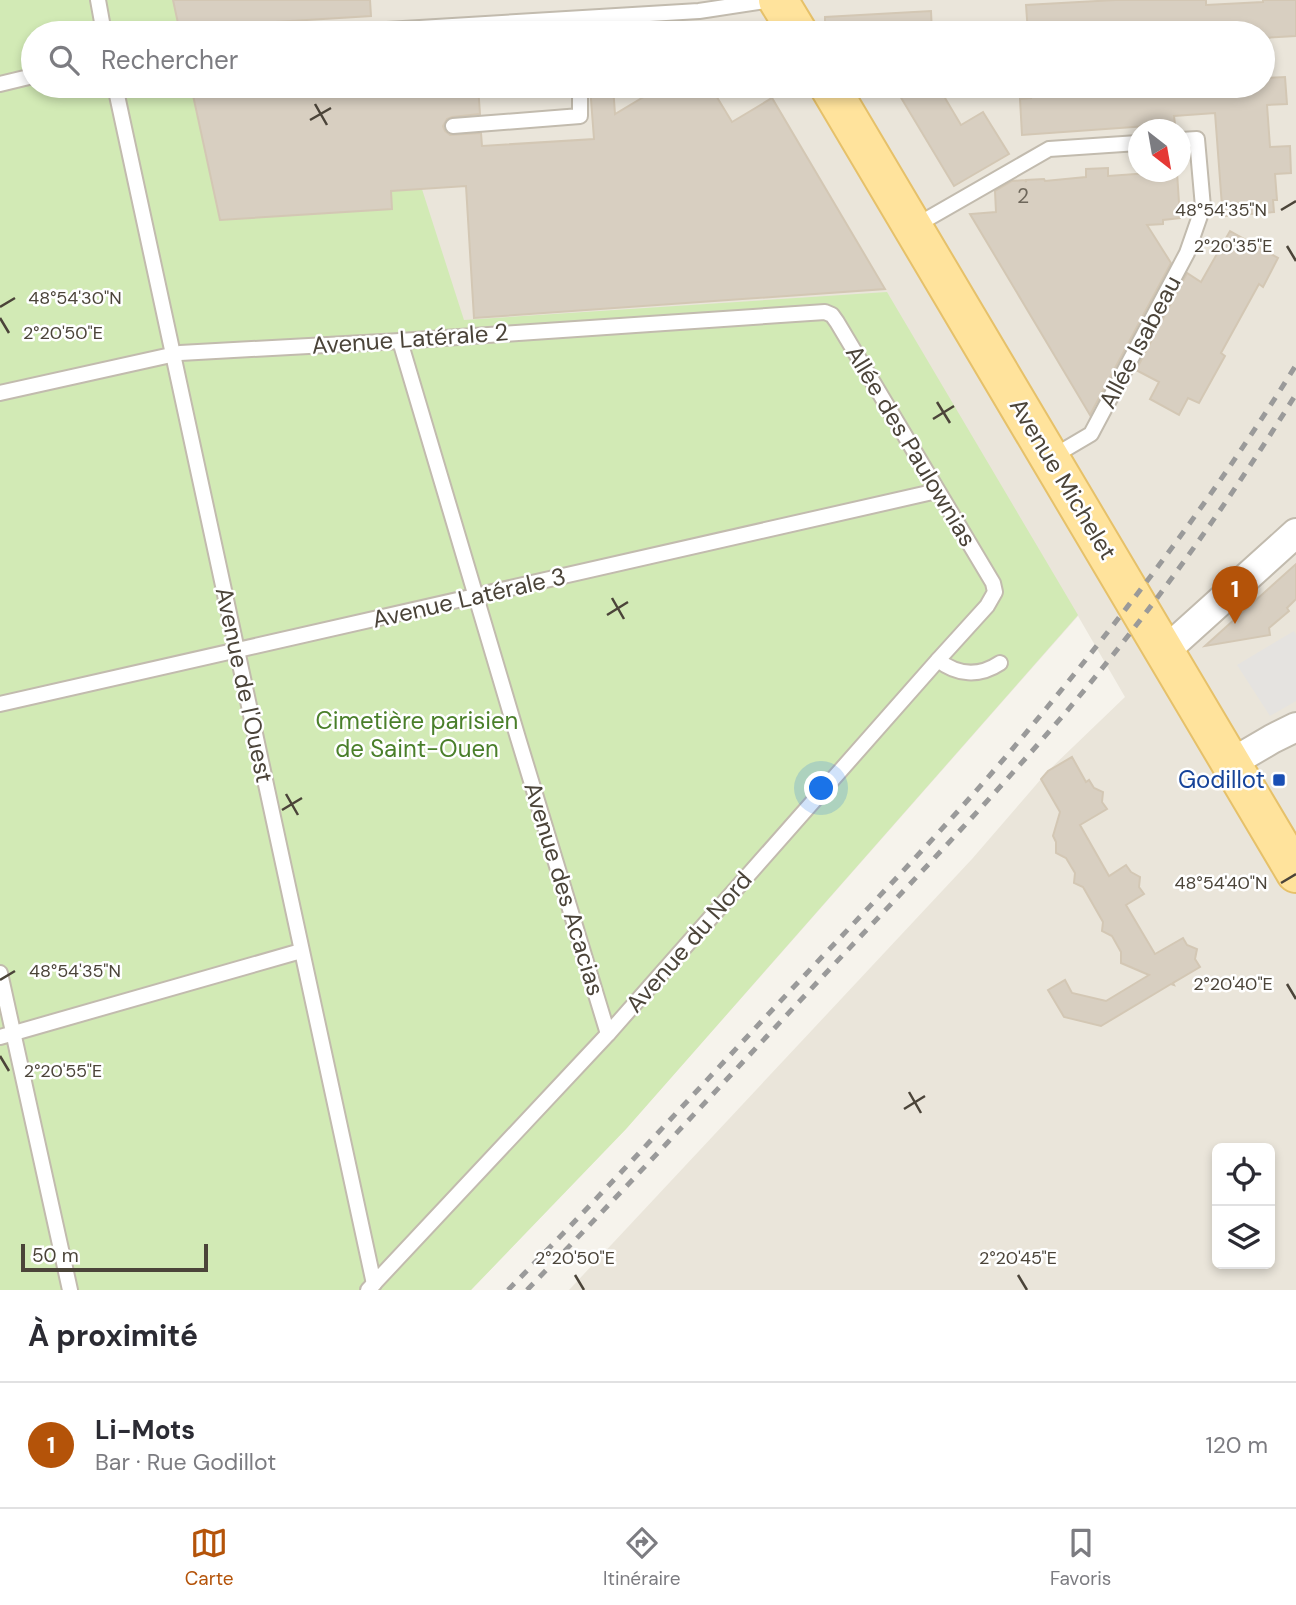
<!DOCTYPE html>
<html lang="fr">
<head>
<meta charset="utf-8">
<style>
	body { margin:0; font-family:"DM Sans",sans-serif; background:#f2f2f3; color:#2b2b33 }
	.controls { position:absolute; right:21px; bottom:21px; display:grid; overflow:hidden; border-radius:10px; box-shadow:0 4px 10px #0003 }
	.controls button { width:63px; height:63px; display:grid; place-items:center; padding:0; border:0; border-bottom:2px solid #e1e1e2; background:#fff; color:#2b2b33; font:35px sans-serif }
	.compass { position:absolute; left:1128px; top:119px; width:63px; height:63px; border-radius:50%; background:#fff; box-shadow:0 4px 10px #0003; rotate:149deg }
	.scale { position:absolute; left:21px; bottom:18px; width:187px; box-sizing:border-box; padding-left:7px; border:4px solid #4b4439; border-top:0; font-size:19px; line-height:24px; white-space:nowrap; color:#4b4439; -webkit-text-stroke:5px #fff; paint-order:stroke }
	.you { position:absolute; left:822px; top:789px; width:24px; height:24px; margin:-18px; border:5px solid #fff; border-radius:50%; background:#1a73e8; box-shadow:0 0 0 10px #1a73e833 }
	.badge { display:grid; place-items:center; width:46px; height:46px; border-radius:50%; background:#b45309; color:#fff; font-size:23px; font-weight:700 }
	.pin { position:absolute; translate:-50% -58px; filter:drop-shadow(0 2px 4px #0008) }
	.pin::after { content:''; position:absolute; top:37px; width:24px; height:21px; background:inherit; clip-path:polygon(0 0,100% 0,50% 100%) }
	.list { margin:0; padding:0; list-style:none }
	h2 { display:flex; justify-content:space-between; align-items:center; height:91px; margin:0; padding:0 28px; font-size:30px }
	h2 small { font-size:23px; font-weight:400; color:#7c7c81 }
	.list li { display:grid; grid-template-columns:46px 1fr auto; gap:21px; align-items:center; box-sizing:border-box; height:126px; padding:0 28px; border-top:2px solid #e1e1e2 }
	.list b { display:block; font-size:26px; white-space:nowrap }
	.list p { margin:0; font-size:23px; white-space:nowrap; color:#7c7c81 }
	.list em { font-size:23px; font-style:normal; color:#7c7c81 }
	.icon { flex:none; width:38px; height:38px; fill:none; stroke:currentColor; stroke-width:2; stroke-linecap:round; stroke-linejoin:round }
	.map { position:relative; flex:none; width:1296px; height:1290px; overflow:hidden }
	.search { position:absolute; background:#fff; box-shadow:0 4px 10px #0003; left:21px; right:21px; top:21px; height:77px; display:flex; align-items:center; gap:18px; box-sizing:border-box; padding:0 24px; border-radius:38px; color:#7c7c81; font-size:26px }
	.sheet { height:217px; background:#fff }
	nav { display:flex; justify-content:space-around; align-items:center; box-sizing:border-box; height:98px; border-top:2px solid #e1e1e2; background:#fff; font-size:19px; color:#7c7c81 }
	nav a { display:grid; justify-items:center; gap:4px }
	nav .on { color:#b45309 }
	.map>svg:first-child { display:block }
</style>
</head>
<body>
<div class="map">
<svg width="1296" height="1290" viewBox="0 0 1296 1290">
	<rect width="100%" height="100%" fill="#f6f3ec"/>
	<path fill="#eae5da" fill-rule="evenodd" d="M0 0H1296V1290H569L972 859 1048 771 1125 697 1078 616 626 1129 471 1290H0ZM33 33H1263V86H33ZM1138 130H1180V172H1138ZM1217 1148H1270V1264H1217Z"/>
	<polygon fill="#d2eab5" points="0,0 173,0 180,33 33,33 33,86 191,86 216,196 420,183 464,320 887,292 1078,615 626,1129 471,1290 0,1290"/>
	<polygon fill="#e5e3e0" points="1294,631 1296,635 1296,701 1270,716 1237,665"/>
	<g fill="#d8cfc1" stroke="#d3c7b4" stroke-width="2">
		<polygon points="173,0 370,0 371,16 179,28"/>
		<polygon points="1115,0 1206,0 1206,5 1263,2 1263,0 1296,0 1296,36 1263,38 1263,33 1169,33 1168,23 1117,26 1117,33 1028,33 1026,5"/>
		<polygon points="931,11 932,33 825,33 825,17"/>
		<polygon points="1285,77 1287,104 1267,105 1270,147 1290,146 1291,173 1275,174 1277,200 1273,200 1274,212 1226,216 1225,206 1222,206 1215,113 1174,116 1175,124 1022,135 1020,99 1031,98 1030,86 1263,86 1263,78"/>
		<polygon points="191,86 478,86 480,114 452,117 447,119 443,126 445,131 450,135 481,133 482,146 594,139 590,86 613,86 615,114 662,86 704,86 711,97 715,94 732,122 772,98 885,289 474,318 466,186 391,191 392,209 220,220"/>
		<polygon points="894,86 944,86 945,98 961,125 983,112 1009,154 954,186"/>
		<polygon points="1108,168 1108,176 1150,173 1150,172 1177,172 1180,218 1163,220 1163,224 1147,225 1171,263 1090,415 970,214 996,212 995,191 1012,181 1025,180 1026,182 1026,180 1044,179 1045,181 1086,177 1086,169"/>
		<polygon points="1230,231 1278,258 1263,287 1259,284 1221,353 1225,356 1199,403 1188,398 1179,415 1150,399 1159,382 1136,370 1187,273 1201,282"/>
		<polygon points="1296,564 1296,599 1287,608 1289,611 1269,628 1270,635 1205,646"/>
		<polygon points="1072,757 1086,782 1089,780 1094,788 1103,792 1102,802 1107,809 1080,825 1109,876 1126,865 1131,872 1140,877 1139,887 1144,894 1126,905 1155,954 1183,938 1187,945 1197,949 1195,959 1200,967 1173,983 1174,985 1171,984 1101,1026 1064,1017 1048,990 1065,980 1072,993 1106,1001 1149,975 1121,963 1121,952 1112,936 1102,931 1103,922 1083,887 1074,883 1075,873 1066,858 1056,853 1056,842 1053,836 1060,812 1041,779 1048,771"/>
	</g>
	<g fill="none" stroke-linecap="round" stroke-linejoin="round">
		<g stroke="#c2bbae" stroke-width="18">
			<g id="lane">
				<polyline points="98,0 104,33"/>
				<polyline points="579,19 579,33"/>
				<polyline points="337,33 699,11 771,0"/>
				<polyline points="0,84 33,76"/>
				<polyline points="115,86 374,1284"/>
				<polyline points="453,126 580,116 580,86"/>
				<polyline points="915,226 1049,149 1138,143"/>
				<polyline points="400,341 518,738 608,1034"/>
				<polyline points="0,393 180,353 400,341 825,312 832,315 837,322 993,583 995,592 987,606 938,660 608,1034 368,1290"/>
				<polyline points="1052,457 1091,434 1187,253 1203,207 1197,139 1180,140"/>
				<path d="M938 660C957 675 979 677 1000 663"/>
				<polyline points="0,704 937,491"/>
				<polyline points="0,973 70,1290"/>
				<polyline points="0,1037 301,951"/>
			</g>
		</g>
		<g stroke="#c2bbae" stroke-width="32">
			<g id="street">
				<polyline points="1164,652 1296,533"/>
				<polyline points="1231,763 1272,739 1296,727"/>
			</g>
		</g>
		<g stroke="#e6c16a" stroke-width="42">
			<g id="primary">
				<polyline points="778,0 798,33"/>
				<polyline points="829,86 1296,873"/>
			</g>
		</g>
		<use href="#lane" stroke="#fff" stroke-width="14"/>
		<use href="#street" stroke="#fff" stroke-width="28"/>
		<use href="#primary" stroke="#ffe39c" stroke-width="38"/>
		<g stroke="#9a9a9a" stroke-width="5" stroke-dasharray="9 9" stroke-linecap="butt">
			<path d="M508 1290C604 1193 696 1091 789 992 863 913 939 835 1009 753 1113 630 1211 502 1296 365"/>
			<path d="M527 1290C628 1186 726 1080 825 974 906 888 989 802 1066 712 1151 612 1227 505 1296 394"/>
		</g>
	</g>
	<path fill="none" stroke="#4b4439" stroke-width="2.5" d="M315 104 327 125M310 120 331 108M1281 210 1296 201M1287 246 1296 261M0 307 15 298M0 318 9 333M937 402 950 423M933 419 954 406M612 598 624 619M607 615 628 602M286 794 298 815M282 810 302 798M1281 883 1296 874M0 980 15 971M1287 984 1296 999M0 1056 9 1071M909 1092 921 1113M904 1109 925 1096M575 1275 584 1290M1018 1275 1027 1290"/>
	<rect fill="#1a4fb4" stroke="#fff" stroke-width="2.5" x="1272" y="773" width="14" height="14" rx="3.5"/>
	<g text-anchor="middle" stroke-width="5" stroke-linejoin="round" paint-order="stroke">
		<g font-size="21" fill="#6e675b">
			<text x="1023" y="203">2</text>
		</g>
		<g font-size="24" fill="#4b4439" stroke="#fff">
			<text transform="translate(410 339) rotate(-4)" y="8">Avenue Latérale 2</text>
			<text transform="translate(1140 342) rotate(-62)" y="8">Allée Isabeau</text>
			<text transform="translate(911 446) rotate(59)" y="8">Allée des Paulownias</text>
			<text transform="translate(1063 479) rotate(59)" y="8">Avenue Michelet</text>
			<text transform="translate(469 598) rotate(-13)" y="8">Avenue Latérale 3</text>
			<text transform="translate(244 685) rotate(78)" y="8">Avenue de l'Ouest</text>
			<text transform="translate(564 889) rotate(73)" y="8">Avenue des Acacias</text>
			<text transform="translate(689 942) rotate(-49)" y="8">Avenue du Nord</text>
		</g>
		<g font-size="24" fill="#4a7f2a" stroke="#fff">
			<text x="417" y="729">Cimetière parisien<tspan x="417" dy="28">de Saint-Ouen</tspan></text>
		</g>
		<g font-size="24" fill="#164399" stroke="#fff" text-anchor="end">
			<text x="1265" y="788">Godillot</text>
		</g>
	</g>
	<g font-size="18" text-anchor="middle" fill="#4b4439" stroke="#fff" stroke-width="5" stroke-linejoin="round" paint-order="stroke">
		<text x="1221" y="216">48°54'35"N</text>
		<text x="1233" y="252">2°20'35"E</text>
		<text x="75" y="304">48°54'30"N</text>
		<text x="63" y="339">2°20'50"E</text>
		<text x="1221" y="889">48°54'40"N</text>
		<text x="75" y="977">48°54'35"N</text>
		<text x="1233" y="990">2°20'40"E</text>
		<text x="63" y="1077">2°20'55"E</text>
		<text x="575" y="1264">2°20'50"E</text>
		<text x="1018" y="1264">2°20'45"E</text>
	</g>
</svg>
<div class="controls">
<button><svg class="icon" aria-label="locate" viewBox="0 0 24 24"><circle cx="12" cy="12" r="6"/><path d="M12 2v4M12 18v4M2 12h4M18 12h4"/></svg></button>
<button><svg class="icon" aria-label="layers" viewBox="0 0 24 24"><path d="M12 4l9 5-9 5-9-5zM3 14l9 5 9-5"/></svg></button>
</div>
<svg class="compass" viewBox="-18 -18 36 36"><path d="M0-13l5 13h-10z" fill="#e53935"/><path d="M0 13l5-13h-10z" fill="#7c7c81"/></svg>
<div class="scale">50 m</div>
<div class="you"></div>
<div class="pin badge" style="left:1235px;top:624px">1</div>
<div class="search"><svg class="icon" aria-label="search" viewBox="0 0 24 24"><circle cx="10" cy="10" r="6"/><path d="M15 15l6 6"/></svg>Rechercher</div>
</div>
<section class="sheet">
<h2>À proximité<small></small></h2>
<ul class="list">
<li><span class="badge">1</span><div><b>Li-Mots</b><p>Bar · Rue Godillot</p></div><em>120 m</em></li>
</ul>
</section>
<nav>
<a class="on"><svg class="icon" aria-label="map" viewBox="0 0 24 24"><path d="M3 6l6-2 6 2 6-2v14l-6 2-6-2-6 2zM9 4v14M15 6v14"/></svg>Carte</a>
<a><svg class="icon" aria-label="directions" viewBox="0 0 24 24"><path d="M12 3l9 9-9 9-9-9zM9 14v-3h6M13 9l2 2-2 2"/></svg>Itinéraire</a>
<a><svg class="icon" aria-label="saved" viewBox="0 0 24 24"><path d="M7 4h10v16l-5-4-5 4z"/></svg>Favoris</a>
</nav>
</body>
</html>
